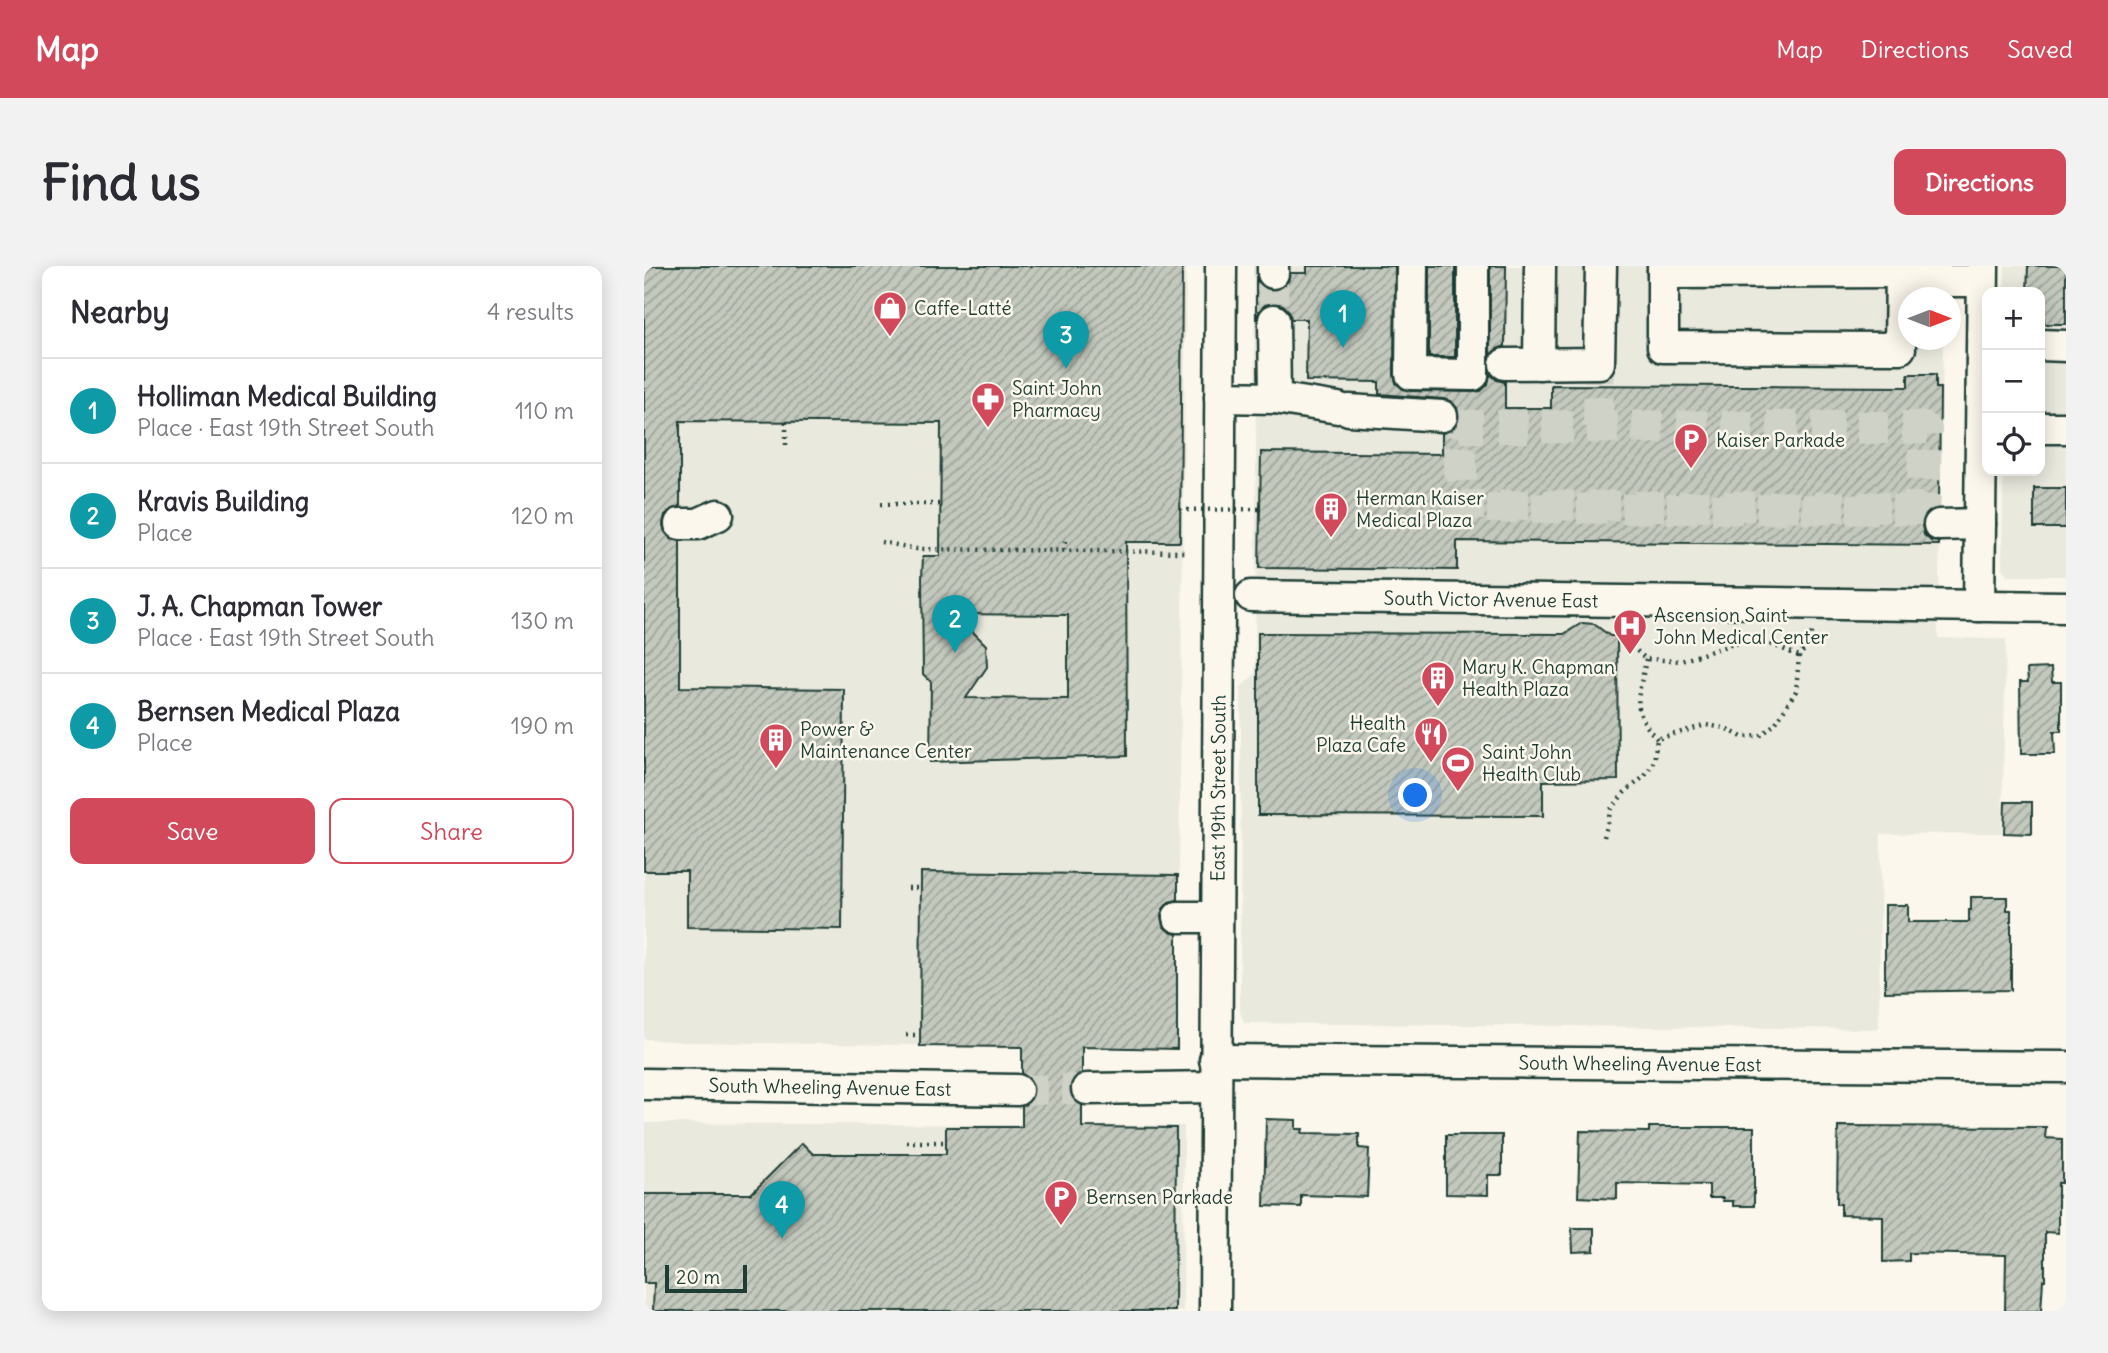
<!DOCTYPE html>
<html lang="en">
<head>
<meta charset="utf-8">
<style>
	body { margin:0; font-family:Delius,sans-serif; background:#f2f2f3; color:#2b2b33 }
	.controls { position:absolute; right:21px; top:21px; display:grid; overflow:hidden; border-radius:14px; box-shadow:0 4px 18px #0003 }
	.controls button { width:63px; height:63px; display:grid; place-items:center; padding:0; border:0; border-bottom:2px solid #e1e1e2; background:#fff; color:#2b2b33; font:35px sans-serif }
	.compass { position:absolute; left:1254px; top:21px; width:63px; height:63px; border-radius:50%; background:#fff; box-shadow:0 4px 18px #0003; rotate:90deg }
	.scale { position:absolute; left:21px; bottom:18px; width:82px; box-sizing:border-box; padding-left:7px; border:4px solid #1f3d34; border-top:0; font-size:19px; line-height:24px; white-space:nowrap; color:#1f3d34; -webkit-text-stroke:5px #fbf7ec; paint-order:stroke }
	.you { position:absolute; left:772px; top:530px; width:24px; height:24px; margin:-18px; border:5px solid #fff; border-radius:50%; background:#1a73e8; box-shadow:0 0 0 10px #1a73e833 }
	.badge { display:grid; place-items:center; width:46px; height:46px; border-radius:50%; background:#d1495b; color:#fff; font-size:23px; font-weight:700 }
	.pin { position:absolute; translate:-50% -58px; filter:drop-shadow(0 2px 4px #0008) }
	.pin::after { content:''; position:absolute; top:37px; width:24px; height:21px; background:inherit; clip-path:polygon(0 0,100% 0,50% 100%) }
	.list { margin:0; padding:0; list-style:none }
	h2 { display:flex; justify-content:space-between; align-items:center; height:91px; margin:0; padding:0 28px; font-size:30px }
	h2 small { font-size:23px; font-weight:400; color:#7c7c81 }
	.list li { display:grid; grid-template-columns:46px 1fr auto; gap:21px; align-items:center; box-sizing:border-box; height:105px; padding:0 28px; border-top:2px solid #e1e1e2 }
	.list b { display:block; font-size:26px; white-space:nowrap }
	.list p { margin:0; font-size:23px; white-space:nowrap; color:#7c7c81 }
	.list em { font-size:23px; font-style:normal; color:#7c7c81 }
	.actions { display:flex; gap:14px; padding:21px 28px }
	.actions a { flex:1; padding:16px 0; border:2px solid #d1495b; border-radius:14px; text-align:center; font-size:24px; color:#d1495b }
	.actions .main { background:#d1495b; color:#fff }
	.icon { flex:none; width:38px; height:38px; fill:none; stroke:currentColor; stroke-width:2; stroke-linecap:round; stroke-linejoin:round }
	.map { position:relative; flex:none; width:1422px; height:1045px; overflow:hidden; border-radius:14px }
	header { display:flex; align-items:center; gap:42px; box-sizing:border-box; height:98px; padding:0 35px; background:#d1495b; color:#fff }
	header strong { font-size:33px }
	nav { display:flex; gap:38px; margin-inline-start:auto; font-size:24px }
	.intro { display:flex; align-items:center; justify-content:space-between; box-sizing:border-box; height:168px; padding:0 42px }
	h1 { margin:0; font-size:49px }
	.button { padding:18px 32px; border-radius:14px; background:#d1495b; color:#fff; font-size:24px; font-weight:700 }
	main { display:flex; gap:42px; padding:0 42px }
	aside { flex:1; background:#fff; border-radius:14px; box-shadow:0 4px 18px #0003 }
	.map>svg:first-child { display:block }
</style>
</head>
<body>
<header>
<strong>Map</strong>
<nav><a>Map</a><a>Directions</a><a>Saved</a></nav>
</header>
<div class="intro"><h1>Find us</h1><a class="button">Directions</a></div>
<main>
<aside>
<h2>Nearby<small>4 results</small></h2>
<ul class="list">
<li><span class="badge" style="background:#0f9aa8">1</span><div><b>Holliman Medical Building</b><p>Place · East 19th Street South</p></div><em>110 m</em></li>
<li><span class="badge" style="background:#0f9aa8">2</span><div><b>Kravis Building</b><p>Place</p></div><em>120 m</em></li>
<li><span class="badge" style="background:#0f9aa8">3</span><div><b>J. A. Chapman Tower</b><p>Place · East 19th Street South</p></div><em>130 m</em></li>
<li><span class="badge" style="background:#0f9aa8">4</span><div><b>Bernsen Medical Plaza</b><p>Place</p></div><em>190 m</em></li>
</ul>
<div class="actions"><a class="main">Save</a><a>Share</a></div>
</aside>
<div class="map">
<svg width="1422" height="1045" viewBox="0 0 1422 1045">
	<defs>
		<pattern id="building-hatch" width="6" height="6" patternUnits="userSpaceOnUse" patternTransform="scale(1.75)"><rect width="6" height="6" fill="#c4c9be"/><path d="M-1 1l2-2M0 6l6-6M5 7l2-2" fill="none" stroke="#9fa49b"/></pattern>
	</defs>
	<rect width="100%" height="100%" fill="#fbf7ec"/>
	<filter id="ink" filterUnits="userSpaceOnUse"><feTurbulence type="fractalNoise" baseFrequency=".0143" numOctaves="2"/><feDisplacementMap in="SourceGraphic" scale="14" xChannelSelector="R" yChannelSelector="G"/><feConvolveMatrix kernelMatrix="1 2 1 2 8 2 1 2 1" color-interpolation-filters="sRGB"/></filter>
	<g filter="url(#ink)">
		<g fill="#eae9de">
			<polygon points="0,0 542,0 533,783 41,776 0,773"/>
			<polygon points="609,0 1300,0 1299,31 1265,32 1265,74 1299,74 1294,372 1362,373 1358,567 1237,568 1235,763 600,757 596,746 597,421 611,408 612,176"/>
			<polygon points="1361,0 1422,0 1422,310 1364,310 1358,302 1359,205 1396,205 1396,26 1360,26"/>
			<polygon points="0,857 540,860 539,1045 0,1045"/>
		</g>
		<g fill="url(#building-hatch)" stroke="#1f3d34" stroke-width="2" fill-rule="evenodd">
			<path d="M0 0H538L536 276H482L483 490 286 496 287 416 279 408 278 312 279 290H296L297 157 36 155V241L28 243 21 249 19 259 21 266 27 273 36 275V421L200 423 198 663 43 661V605H0ZM311 348 424 349V433L322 432 343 401 342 379Z"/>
			<polygon points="663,0 751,0 750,109 752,117 759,123 766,125 829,126 837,125 844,118 846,108 853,114 861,116 861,142 907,142 907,119 1264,121 1264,108 1292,108 1292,122 1296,122 1295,241 1285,244 1280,250 1278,259 1280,269 1287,275 1295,276 1295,279 813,275 813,304 615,302 617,186 798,188 798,167 806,165 812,160 815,152 813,142 807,135 799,133 735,128 735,116 662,115 663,53 647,53 645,45 639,39 630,37 621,39 615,45 612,54 612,10 614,16 620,22 630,24 637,22 644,16 646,7 663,7"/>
			<rect x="785" y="0" width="26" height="91"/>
			<polygon points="846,0 862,0 861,80 853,83 846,89"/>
			<polygon points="1384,0 1422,0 1422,58 1400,58 1400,38 1396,38 1396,26 1383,26"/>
			<rect x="1390" y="222" width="32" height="40"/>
			<polygon points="938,357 950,358 966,370 973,370 974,514 899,515 899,550 614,549 614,367 920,368"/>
			<polygon points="1407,402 1408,416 1417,416 1417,465 1410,465 1411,488 1377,488 1376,416 1384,416 1383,403"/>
			<polygon points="1361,536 1388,536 1388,568 1360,567"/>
			<polygon points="277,606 534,609 534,634 525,636 519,643 517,650 519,660 526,666 533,668 533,783 438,781 438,807 428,814 426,823 428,833 438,839 438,861 532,862 531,1045 9,1045 10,1017 0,1017 0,928 107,928 158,877 169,888 302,888 302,861 378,861 378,840 388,834 390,824 388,815 378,808 378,781 276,780"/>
			<polygon points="1327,631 1363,631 1363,644 1367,644 1367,724 1241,726 1241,639 1264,639 1264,656 1325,656 1325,644 1327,644"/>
			<polygon points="622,853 652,854 652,863 659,863 658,867 715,868 715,882 725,883 723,931 657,929 657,941 620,940"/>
			<polygon points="1194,860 1402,861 1401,872 1418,873 1418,917 1414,917 1414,967 1401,966 1401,1014 1399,1014 1397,1045 1361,1045 1362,989 1265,987 1265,995 1239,996 1239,950 1197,949 1197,938 1193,938"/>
			<polygon points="1005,861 1110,861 1110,940 1089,940 1089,935 1079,935 1079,932 1065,932 1065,919 973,917 973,933 934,931 936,865 1005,866"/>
			<polygon points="802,869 858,869 858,909 844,909 844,929 802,928"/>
			<polygon points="928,962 950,962 950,985 929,986"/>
		</g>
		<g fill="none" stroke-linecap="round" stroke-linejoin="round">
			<g stroke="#cfd2c7" stroke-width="30" stroke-dasharray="30 15" stroke-linecap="butt">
				<polyline points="629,7 630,54"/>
				<polyline points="954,161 955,97"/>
				<polyline points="1278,244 814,242 815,159 1279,160 1278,241 819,239 817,162 1283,163 1281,247"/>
				<polyline points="373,824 443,823"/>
			</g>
			<g stroke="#1f3d34" stroke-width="35">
				<g id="minor">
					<polyline points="768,0 767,108 829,109 829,0"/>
					<polyline points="1019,0 1019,81 1256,82 1257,0"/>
					<polyline points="1257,6 1271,15 1338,15"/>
					<polyline points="629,7 629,0"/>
					<polyline points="1019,7 1257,6 1266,0"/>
					<polyline points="630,54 631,132"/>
					<polyline points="1396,79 1422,80"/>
					<polyline points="861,98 955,97 957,0"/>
					<polyline points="895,98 896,0"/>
					<polyline points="576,131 631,132 694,142"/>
					<polyline points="705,144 798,150"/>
					<polyline points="1396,162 1422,162"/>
					<polyline points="36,258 54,258 74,249"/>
					<polyline points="1295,259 1336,258"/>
					<path id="s1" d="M607 330 1422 341"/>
					<polyline points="1335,340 1339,0"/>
					<polyline points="534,651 572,651"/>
					<path id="s2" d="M571 794 1422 801"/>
					<path id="s3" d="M0 818 373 824"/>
					<polyline points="443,823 571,821"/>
					<path id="s4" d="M571 1045 577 0"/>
				</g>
			</g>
			<g stroke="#1f3d34" stroke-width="4.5" stroke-dasharray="2 5" stroke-linecap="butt">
				<polyline points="142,156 142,181"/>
				<polyline points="237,238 297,238"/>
				<polyline points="237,276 273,283 542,286"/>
				<polyline points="420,284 421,275"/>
				<polyline points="978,362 984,377 1002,393 1037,395 1089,378 1114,375 1134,381 1155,390"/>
				<path d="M1002 393C996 429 984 441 1013 473"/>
				<polyline points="960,571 967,543 981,526 1001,510 1010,495 1013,473 1062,459 1081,462 1098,471 1116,470 1131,458 1152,425 1155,390 1167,376 1167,366"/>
				<polyline points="264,622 277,622"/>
				<polyline points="262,769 276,769"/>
				<polyline points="262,876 302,876"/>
			</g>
			<use href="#minor" stroke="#fbf7ec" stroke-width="30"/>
			<polyline stroke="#1f3d34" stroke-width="4.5" stroke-dasharray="2 5" stroke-linecap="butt" points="536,244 616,243"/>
		</g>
	</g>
	<defs>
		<g id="shop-pin" transform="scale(1.75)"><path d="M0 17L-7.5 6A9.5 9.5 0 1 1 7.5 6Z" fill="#d1495b" stroke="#fbf7ec"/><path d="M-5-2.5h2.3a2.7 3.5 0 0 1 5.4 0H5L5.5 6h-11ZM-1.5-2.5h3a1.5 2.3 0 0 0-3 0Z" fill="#fff"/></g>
		<g id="pharmacy-pin" transform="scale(1.75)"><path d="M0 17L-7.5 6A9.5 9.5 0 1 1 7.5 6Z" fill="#d1495b" stroke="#fbf7ec"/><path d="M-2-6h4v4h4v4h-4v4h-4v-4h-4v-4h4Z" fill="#fff"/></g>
		<g id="parking-pin" transform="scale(1.75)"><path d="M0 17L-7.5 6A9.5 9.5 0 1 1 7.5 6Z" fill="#d1495b" stroke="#fbf7ec"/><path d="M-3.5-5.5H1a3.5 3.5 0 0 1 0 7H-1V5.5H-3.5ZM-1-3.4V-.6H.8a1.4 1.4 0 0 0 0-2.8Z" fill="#fff"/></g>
		<g id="building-pin" transform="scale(1.75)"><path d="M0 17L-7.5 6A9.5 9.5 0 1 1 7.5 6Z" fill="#d1495b" stroke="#fbf7ec"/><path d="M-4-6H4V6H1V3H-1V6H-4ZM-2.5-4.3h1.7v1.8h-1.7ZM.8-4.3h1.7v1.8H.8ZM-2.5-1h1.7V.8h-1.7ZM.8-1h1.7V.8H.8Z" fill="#fff"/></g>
		<g id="hospital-pin" transform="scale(1.75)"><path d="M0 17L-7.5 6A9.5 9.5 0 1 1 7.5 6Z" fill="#d1495b" stroke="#fbf7ec"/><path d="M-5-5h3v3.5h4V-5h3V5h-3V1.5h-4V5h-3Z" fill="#fff"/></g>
		<g id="restaurant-pin" transform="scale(1.75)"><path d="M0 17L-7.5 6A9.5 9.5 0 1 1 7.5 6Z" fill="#d1495b" stroke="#fbf7ec"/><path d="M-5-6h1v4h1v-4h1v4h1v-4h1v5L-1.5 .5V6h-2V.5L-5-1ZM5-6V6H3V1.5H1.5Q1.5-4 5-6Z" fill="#fff"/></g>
		<g id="stadium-pin" transform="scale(1.75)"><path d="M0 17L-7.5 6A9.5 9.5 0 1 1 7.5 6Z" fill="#d1495b" stroke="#fbf7ec"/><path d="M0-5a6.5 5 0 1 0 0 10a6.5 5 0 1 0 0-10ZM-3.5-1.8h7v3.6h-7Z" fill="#fff"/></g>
	</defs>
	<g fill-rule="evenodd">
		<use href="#shop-pin" x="246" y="42"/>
		<use href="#pharmacy-pin" x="344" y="133"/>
		<use href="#parking-pin" x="1047" y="174"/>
		<use href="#building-pin" x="687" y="243"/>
		<use href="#hospital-pin" x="986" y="360"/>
		<use href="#building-pin" x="794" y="412"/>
		<use href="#restaurant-pin" x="787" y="468"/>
		<use href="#building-pin" x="132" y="474"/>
		<use href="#stadium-pin" x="814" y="497"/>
		<use href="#parking-pin" x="417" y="931"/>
	</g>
	<g text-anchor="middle" stroke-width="5" stroke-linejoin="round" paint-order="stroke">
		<g font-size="19" fill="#1f3d34" stroke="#fbf7ec" text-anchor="start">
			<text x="270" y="49">Caffe-Latté</text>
			<text x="368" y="129">Saint John<tspan x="368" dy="22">Pharmacy</tspan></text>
			<text x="1072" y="181">Kaiser Parkade</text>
			<text x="712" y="239">Herman Kaiser<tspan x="712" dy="22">Medical Plaza</tspan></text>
			<text x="1010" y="356">Ascension Saint<tspan x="1010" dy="22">John Medical Center</tspan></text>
			<text x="818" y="408">Mary K. Chapman<tspan x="818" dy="22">Health Plaza</tspan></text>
			<text x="762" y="464" text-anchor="end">Health<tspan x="762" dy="22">Plaza Cafe</tspan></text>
			<text x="156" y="470">Power &amp;<tspan x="156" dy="22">Maintenance Center</tspan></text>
			<text x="838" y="493">Saint John<tspan x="838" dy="22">Health Club</tspan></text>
			<text x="442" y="938">Bernsen Parkade</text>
		</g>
		<g font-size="19" fill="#1f3d34" stroke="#fbf7ec">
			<text dy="7" stroke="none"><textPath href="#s1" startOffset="240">South Victor Avenue East</textPath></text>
			<text dy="7" stroke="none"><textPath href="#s4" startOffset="523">East 19th Street South</textPath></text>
			<text dy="7" stroke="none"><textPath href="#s2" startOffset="425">South Wheeling Avenue East</textPath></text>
			<text dy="7" stroke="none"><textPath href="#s3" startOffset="186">South Wheeling Avenue East</textPath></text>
		</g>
	</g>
</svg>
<div class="controls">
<button>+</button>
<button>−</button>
<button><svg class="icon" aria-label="locate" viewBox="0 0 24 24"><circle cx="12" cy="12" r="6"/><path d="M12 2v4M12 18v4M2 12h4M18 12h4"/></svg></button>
</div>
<svg class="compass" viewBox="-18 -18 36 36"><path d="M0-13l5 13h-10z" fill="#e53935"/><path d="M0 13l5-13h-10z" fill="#7c7c81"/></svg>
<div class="scale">20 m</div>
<div class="you"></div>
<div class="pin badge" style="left:699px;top:82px;background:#0f9aa8">1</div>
<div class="pin badge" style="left:311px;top:387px;background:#0f9aa8">2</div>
<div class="pin badge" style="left:422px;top:103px;background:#0f9aa8">3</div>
<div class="pin badge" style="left:138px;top:973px;background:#0f9aa8">4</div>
</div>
</main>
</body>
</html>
